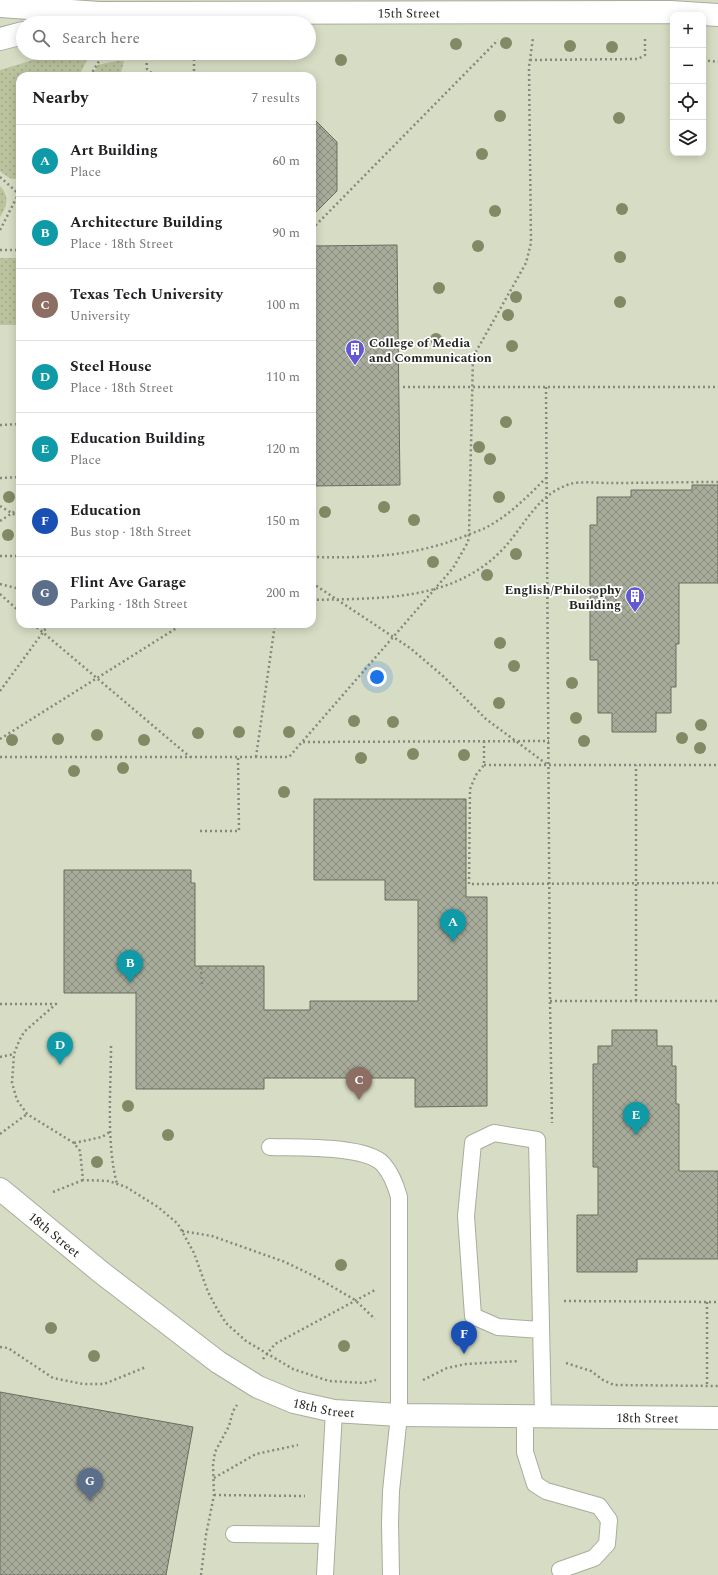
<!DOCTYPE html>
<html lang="en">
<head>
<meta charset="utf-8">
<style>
	body { margin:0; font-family:Spectral,serif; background:#f6f6f6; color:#202124 }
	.controls { position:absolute; right:12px; top:12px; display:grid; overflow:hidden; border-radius:8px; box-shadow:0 2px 10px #0003 }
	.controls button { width:36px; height:36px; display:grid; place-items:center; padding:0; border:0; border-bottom:1px solid #e0e0e0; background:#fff; color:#202124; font:20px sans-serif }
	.you { position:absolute; left:377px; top:677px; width:14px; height:14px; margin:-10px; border:3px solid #fff; border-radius:50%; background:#1a73e8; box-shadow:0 0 0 6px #1a73e833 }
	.badge { display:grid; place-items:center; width:26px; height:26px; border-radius:50%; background:#111827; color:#fff; font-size:13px; font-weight:700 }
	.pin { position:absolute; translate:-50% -33px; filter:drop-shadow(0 1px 2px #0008) }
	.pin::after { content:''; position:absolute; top:21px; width:14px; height:12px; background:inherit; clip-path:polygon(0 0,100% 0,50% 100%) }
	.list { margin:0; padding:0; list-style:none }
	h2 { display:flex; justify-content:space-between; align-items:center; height:52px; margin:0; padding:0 16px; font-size:17px }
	h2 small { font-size:13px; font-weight:400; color:#757577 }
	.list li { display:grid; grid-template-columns:26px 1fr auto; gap:12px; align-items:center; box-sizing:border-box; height:72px; padding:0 16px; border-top:1px solid #e0e0e0 }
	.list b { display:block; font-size:15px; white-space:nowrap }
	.list p { margin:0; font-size:13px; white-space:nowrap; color:#757577 }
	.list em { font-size:13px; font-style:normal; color:#757577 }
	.icon { flex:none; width:22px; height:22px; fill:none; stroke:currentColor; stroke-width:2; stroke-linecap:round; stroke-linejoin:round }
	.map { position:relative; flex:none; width:718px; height:1575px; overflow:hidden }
	.search { position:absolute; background:#fff; box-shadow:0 2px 10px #0003; left:16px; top:16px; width:300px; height:44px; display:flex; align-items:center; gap:10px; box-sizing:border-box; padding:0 14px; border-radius:22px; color:#757577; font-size:15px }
	.panel { position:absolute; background:#fff; box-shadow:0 2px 10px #0003; left:16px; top:72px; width:300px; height:556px; border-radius:12px }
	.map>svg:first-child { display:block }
</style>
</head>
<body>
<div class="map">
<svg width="718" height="1575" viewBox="0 0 718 1575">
	<defs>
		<pattern id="grass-dots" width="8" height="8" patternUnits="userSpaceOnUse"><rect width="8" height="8" fill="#bac39e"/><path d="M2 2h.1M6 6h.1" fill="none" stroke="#a0a788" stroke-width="1.8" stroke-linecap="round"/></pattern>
		<pattern id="building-cross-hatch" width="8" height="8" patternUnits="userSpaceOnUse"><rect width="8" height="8" fill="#a8ac9b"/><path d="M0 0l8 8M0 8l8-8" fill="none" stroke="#898c7e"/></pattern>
	</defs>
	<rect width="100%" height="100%" fill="#e2e7d5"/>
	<path fill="#d7ddc4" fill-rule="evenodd" d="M0 0H718V1575H0ZM673 15H703V153H673ZM23 23H309V53H23ZM20 76H312V624H20Z"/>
	<g fill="url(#grass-dots)">
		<path d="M56 53 90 54 79 76H20V177C12 182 6 176 0 171V70Z"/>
		<polygon points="117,61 124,61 120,76 92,76 98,65"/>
		<path d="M0 186C10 197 7 206 0 217Z"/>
		<rect x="0" y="258" width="20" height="67"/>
	</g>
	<g fill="url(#building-cross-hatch)" stroke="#6a6e5e">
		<polygon points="312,117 337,142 337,191 312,216"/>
		<polygon points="397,245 400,485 312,486 312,246"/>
		<polygon points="692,485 718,485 718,583 679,583 679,644 676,644 676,687 671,687 671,713 656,713 656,732 612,732 612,713 598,713 598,660 590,660 590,525 597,525 597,497 631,497 631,490 692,490"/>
		<polygon points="314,799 466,799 466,897 487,897 487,1106 415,1107 415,1078 264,1078 264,1089 136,1089 136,993 64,993 64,870 191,870 191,883 195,883 195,966 264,966 264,1010 310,1010 310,1001 418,1001 418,900 385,900 385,880 314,880"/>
		<polygon points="612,1030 657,1030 657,1046 672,1046 672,1066 676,1066 676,1104 679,1104 679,1171 718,1171 718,1259 637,1259 637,1272 577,1272 577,1215 598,1215 598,1167 593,1167 593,1064 598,1064 598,1046 612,1046"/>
		<polygon points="0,1392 193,1427 166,1575 0,1575"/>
	</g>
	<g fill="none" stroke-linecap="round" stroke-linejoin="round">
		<g stroke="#a8ac9c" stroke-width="18">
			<g id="service">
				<path d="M270 1147C296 1148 365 1145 383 1164 391 1173 396 1186 399 1197V1415L391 1491 390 1523 391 1575"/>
				<polyline points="541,1330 498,1327 473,1316 466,1216 473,1143 494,1133 537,1140 543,1417"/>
				<polyline points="525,1416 525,1452 535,1484 546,1491 599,1506 609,1520 607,1544 594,1558 560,1570"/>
				<polyline points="234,1534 327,1535"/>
				<polyline points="325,1575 334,1411"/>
			</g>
		</g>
		<g stroke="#a8ac9c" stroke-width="24">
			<g id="minor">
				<path id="s1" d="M0 6 99 13 671 12 718 15"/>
				<polyline points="0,39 23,33"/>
				<path id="s2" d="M0 1189 102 1273 218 1362 258 1387 294 1402 334 1411 399 1415 718 1418"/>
			</g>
		</g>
		<g stroke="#85887c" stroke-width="2.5" stroke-dasharray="2 3" stroke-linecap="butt">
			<polyline points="146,53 147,69 155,76"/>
			<polyline points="530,60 638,59 645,55 645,39"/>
			<polyline points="703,60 718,62"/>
			<polyline points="90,76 104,53"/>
			<polyline points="194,76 194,53"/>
			<polyline points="0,177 20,195"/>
			<polyline points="312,229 498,40"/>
			<polyline points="0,230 20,191"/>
			<polyline points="0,250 20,250"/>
			<polyline points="403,387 718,387"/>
			<polyline points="546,387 550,1001 552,1123"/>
			<polyline points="0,425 20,424"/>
			<polyline points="0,478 20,477"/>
			<polyline points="0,506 20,518"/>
			<polyline points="0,521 20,508"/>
			<polyline points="0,556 20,556"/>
			<path d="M312 557C368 558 412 557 465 536 472 533 479 531 485 528 509 516 529 495 547 477"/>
			<polyline points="312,583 410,648 443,676 486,719 548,765"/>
			<polyline points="0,584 20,589"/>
			<polyline points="0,594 20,612"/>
			<path d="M312 600C379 598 452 602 502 550 525 526 536 495 570 484 580 481 599 483 609 483 645 483 682 482 718 482"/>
			<polyline points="33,624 190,757"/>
			<polyline points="0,691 49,624"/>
			<polyline points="0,739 183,624"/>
			<polyline points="484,741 484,765 476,775 470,789 469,884 718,883"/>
			<polyline points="303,742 549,741"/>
			<polyline points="0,757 289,757 453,568 468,542 469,534 473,357 526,263 531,243 529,67 533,38"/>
			<polyline points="256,757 275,624"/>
			<polyline points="484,765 718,765"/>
			<polyline points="200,831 239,831 238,757"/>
			<polyline points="201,967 202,984"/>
			<polyline points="550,1001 718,1001"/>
			<polyline points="636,1001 636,765"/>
			<polyline points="0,1004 56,1004 24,1032 19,1041 14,1054 12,1083 17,1100 27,1114 74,1143 80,1151 83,1180 109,1181 126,1187 158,1207 178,1224 194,1253 208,1292 217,1309 226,1323 246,1341 293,1369 329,1381 364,1383 376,1380"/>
			<path d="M111 1046C111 1089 106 1143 117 1184"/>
			<polyline points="0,1057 14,1054"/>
			<polyline points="0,1134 27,1114"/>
			<polyline points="74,1143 102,1137 111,1131"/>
			<polyline points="53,1192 83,1180"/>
			<polyline points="182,1231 212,1236 285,1262 316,1277 355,1300 375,1319"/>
			<polyline points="564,1301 718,1302"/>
			<polyline points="707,1302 707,1386"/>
			<polyline points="0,1347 8,1348 53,1378 83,1384 104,1384 146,1367"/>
			<polyline points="263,1359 275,1344 375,1290"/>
			<polyline points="566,1363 591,1371 603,1380 614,1385 718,1386"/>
			<polyline points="423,1380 447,1368 466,1364 519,1361"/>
			<polyline points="214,1478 256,1454 298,1445"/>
			<polyline points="214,1495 305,1496"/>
			<polyline points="201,1575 206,1535 214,1495 213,1465 215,1452 229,1426 233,1411 237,1405"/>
		</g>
		<use href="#service" stroke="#fff" stroke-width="16"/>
		<use href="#minor" stroke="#fff" stroke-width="22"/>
	</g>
	<g fill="#828965">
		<circle cx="506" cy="43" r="6"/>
		<circle cx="456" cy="44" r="6"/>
		<circle cx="570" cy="46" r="6"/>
		<circle cx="612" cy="47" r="6"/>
		<circle cx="341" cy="60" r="6"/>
		<circle cx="500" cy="116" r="6"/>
		<circle cx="619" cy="118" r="6"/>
		<circle cx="482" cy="154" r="6"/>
		<circle cx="622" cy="209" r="6"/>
		<circle cx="495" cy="211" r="6"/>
		<circle cx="478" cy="246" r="6"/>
		<circle cx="620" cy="257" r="6"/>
		<circle cx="439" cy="288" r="6"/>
		<circle cx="516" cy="297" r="6"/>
		<circle cx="620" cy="302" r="6"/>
		<circle cx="508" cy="315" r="6"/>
		<circle cx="436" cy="339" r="6"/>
		<circle cx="512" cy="346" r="6"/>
		<circle cx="506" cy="422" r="6"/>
		<circle cx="479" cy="447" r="6"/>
		<circle cx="490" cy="459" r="6"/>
		<circle cx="9" cy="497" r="6"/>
		<circle cx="499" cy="497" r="6"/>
		<circle cx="384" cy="507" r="6"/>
		<circle cx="325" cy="512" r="6"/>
		<circle cx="414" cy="520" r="6"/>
		<circle cx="8" cy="535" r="6"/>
		<circle cx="516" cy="554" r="6"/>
		<circle cx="433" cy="562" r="6"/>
		<circle cx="487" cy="575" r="6"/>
		<circle cx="500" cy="643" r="6"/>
		<circle cx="514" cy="666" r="6"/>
		<circle cx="572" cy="683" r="6"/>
		<circle cx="499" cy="703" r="6"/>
		<circle cx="576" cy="718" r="6"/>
		<circle cx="354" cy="721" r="6"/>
		<circle cx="393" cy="722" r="6"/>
		<circle cx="701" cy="725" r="6"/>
		<circle cx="239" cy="732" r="6"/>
		<circle cx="289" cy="732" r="6"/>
		<circle cx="198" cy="733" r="6"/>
		<circle cx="97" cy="735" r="6"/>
		<circle cx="682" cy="738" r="6"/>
		<circle cx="58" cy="739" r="6"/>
		<circle cx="12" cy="740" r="6"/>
		<circle cx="144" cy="740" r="6"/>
		<circle cx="584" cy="741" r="6"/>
		<circle cx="700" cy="748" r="6"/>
		<circle cx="413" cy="754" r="6"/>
		<circle cx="464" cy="755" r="6"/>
		<circle cx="361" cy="758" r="6"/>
		<circle cx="123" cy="768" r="6"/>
		<circle cx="74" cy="771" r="6"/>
		<circle cx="284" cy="792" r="6"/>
		<circle cx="128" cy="1106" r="6"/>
		<circle cx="168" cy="1135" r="6"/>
		<circle cx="97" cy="1162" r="6"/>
		<circle cx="341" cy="1265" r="6"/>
		<circle cx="51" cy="1328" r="6"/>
		<circle cx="344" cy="1346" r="6"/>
		<circle cx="94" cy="1356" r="6"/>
	</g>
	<defs>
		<g id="building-pin" transform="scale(1)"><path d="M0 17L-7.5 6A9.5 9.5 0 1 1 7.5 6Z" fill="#6258d1" stroke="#fff"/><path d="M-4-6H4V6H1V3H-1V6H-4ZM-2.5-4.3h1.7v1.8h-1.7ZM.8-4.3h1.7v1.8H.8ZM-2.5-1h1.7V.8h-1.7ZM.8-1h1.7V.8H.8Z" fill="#fff"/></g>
	</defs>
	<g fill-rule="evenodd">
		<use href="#building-pin" x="355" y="349"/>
		<use href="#building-pin" x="635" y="596"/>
	</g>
	<g text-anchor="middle" stroke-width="3.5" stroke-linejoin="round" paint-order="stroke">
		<g font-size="13" fill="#252620" stroke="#fff">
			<text dy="5" stroke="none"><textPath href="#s1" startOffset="409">15th Street</textPath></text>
			<text dy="5" stroke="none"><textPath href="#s2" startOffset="71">18th Street</textPath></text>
			<text dy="5" stroke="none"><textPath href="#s2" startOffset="395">18th Street</textPath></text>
			<text dy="5" stroke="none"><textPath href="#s2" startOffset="719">18th Street</textPath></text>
		</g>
		<g font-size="13" font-weight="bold" fill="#252620" stroke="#fff" text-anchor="start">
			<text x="369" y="347">College of Media<tspan x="369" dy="15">and Communication</tspan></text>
			<text x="621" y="594" text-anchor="end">English/Philosophy<tspan x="621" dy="15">Building</tspan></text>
		</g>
	</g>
</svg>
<div class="controls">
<button>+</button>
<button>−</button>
<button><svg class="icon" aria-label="locate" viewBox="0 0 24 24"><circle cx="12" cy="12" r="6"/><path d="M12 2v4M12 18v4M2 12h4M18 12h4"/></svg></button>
<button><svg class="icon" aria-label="layers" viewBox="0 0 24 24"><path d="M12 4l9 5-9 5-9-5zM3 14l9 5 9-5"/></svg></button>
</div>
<div class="you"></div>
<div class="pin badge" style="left:453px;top:942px;background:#0f9aa8">A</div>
<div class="pin badge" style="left:130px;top:983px;background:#0f9aa8">B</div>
<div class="pin badge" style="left:359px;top:1100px;background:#8d6e63">C</div>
<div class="pin badge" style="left:60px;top:1065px;background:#0f9aa8">D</div>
<div class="pin badge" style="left:636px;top:1135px;background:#0f9aa8">E</div>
<div class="pin badge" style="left:464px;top:1354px;background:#1a4fb4">F</div>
<div class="pin badge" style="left:90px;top:1501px;background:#5c6f8a">G</div>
<div class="search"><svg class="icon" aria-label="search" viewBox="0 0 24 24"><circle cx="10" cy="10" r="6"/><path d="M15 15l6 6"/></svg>Search here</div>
<section class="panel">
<h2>Nearby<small>7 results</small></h2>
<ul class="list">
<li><span class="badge" style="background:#0f9aa8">A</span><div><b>Art Building</b><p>Place</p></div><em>60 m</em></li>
<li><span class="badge" style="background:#0f9aa8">B</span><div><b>Architecture Building</b><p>Place · 18th Street</p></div><em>90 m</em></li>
<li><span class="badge" style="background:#8d6e63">C</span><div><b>Texas Tech University</b><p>University</p></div><em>100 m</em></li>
<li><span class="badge" style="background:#0f9aa8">D</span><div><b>Steel House</b><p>Place · 18th Street</p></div><em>110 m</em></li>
<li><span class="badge" style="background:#0f9aa8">E</span><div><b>Education Building</b><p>Place</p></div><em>120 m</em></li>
<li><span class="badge" style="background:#1a4fb4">F</span><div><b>Education</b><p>Bus stop · 18th Street</p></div><em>150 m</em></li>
<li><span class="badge" style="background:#5c6f8a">G</span><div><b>Flint Ave Garage</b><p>Parking · 18th Street</p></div><em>200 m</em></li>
</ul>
</section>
</div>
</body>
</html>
